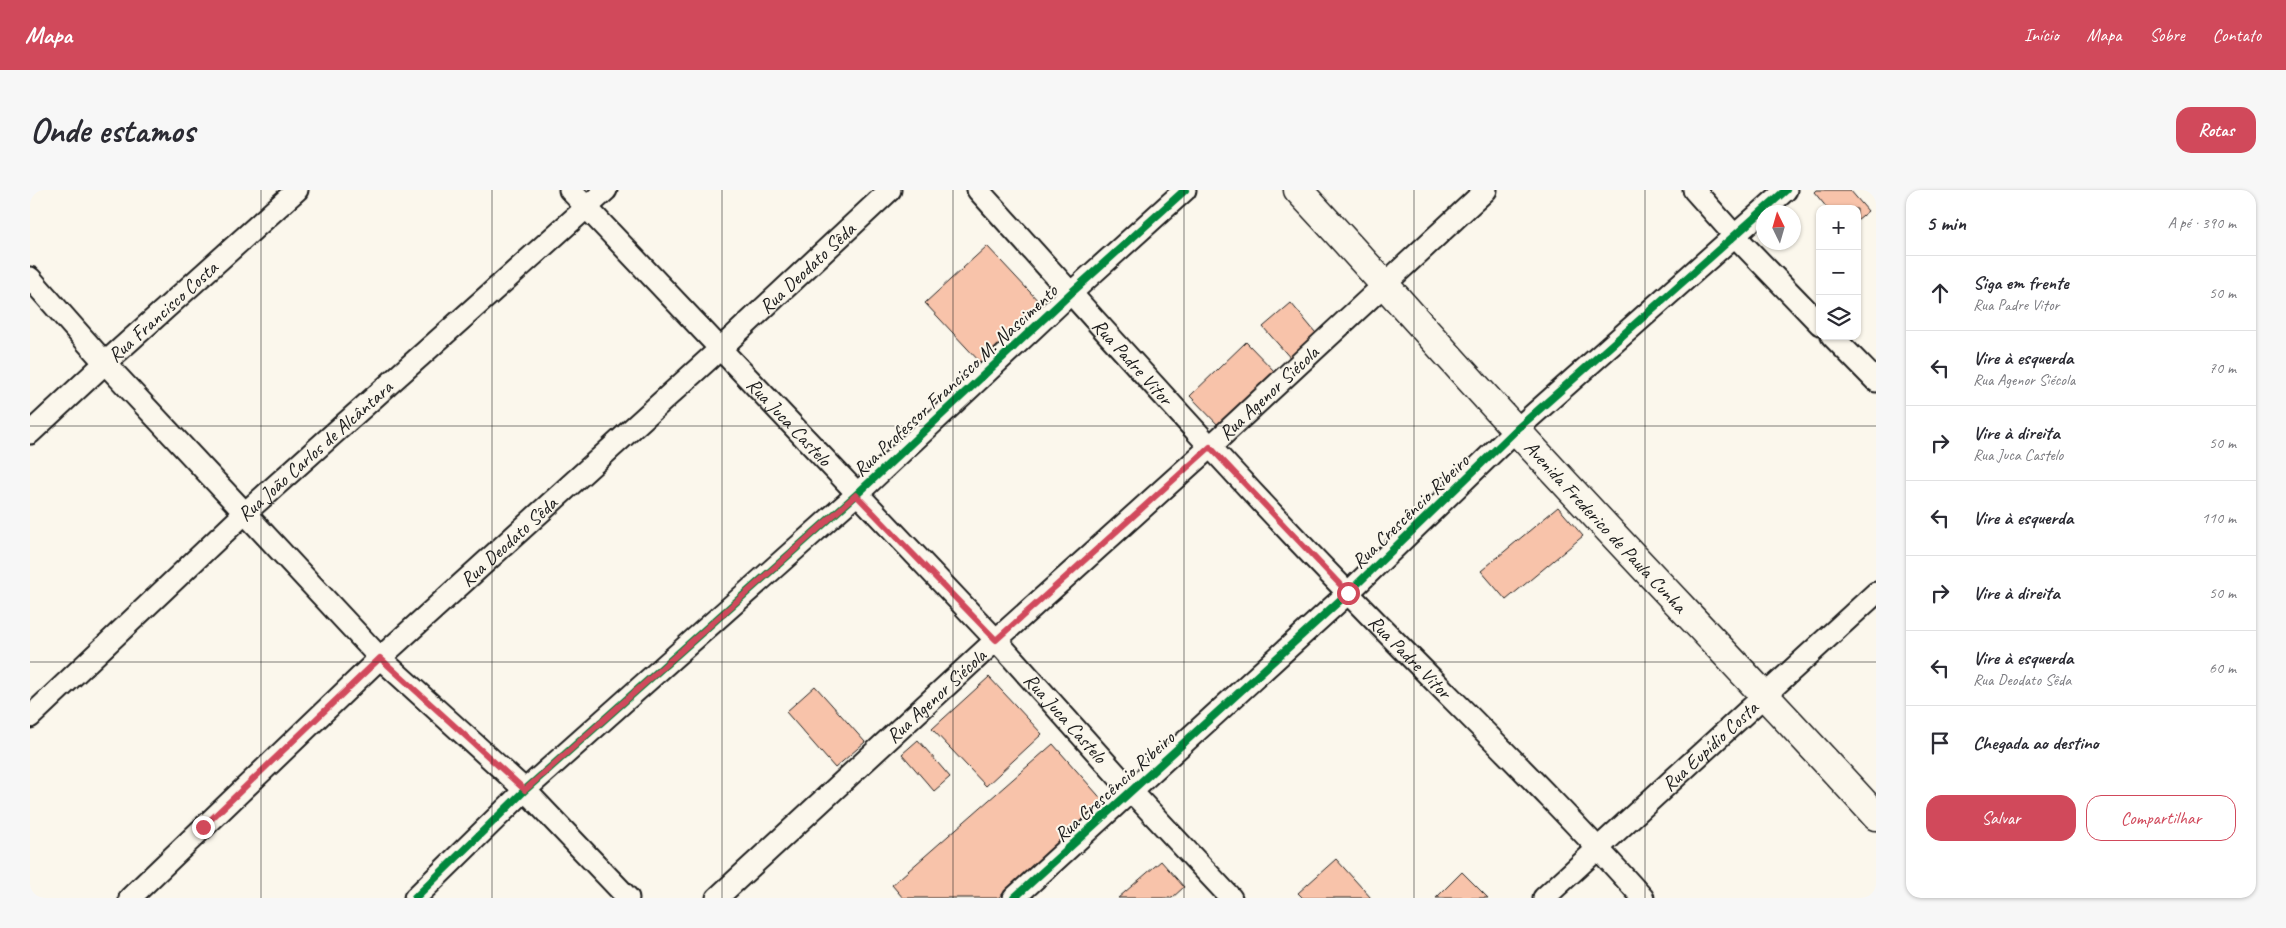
<!DOCTYPE html>
<html lang="pt">
<head>
<meta charset="utf-8">
<style>
	body { margin:0; font-family:Caveat,sans-serif; background:#f7f7f7; color:#2b2b33 }
	.controls { position:absolute; right:15px; top:15px; display:grid; overflow:hidden; border-radius:10px; box-shadow:0 1px 4px #0004 }
	.controls button { width:45px; height:45px; display:grid; place-items:center; padding:0; border:0; border-bottom:1px solid #e1e1e2; background:#fff; color:#2b2b33; font:25px sans-serif }
	.compass { position:absolute; left:1726px; top:15px; width:45px; height:45px; border-radius:50%; background:#fff; box-shadow:0 1px 4px #0004; rotate:355deg }
	.stop { position:absolute; width:15px; height:15px; margin:-11px; border:4px solid #d1495b; border-radius:50%; background:#fff }
	.stop.end { background:#d1495b; border-color:#fff; box-shadow:0 1px 5px #0008 }
	.list { margin:0; padding:0; list-style:none }
	h2 { display:flex; justify-content:space-between; align-items:center; height:65px; margin:0; padding:0 20px; font-size:21px }
	h2 small { font-size:16px; font-weight:400; color:#7c7c81 }
	.list li { display:grid; grid-template-columns:32px 1fr auto; gap:15px; align-items:center; box-sizing:border-box; height:75px; padding:0 20px; border-top:1px solid #e1e1e2 }
	.list b { display:block; font-size:19px; white-space:nowrap }
	.list p { margin:0; font-size:16px; white-space:nowrap; color:#7c7c81 }
	.list em { font-size:16px; font-style:normal; color:#7c7c81 }
	.actions { display:flex; gap:10px; padding:15px 20px }
	.actions a { flex:1; padding:11px 0; border:1px solid #d1495b; border-radius:15px; text-align:center; font-size:18px; color:#d1495b }
	.actions .main { background:#d1495b; color:#fff }
	.icon { flex:none; width:28px; height:28px; fill:none; stroke:currentColor; stroke-width:2; stroke-linecap:round; stroke-linejoin:round }
	.map { position:relative; flex:none; width:1846px; height:708px; overflow:hidden; border-radius:15px }
	header { display:flex; align-items:center; gap:30px; box-sizing:border-box; height:70px; padding:0 25px; background:#d1495b; color:#fff }
	header strong { font-size:24px }
	nav { display:flex; gap:28px; margin-inline-start:auto; font-size:18px }
	.intro { display:flex; align-items:center; justify-content:space-between; box-sizing:border-box; height:120px; padding:0 30px }
	h1 { margin:0; font-size:35px }
	.button { padding:12px 22px; border-radius:15px; background:#d1495b; color:#fff; font-size:18px; font-weight:700 }
	main { display:flex; gap:30px; padding:0 30px }
	aside { flex:1; background:#fff; border-radius:15px; box-shadow:0 1px 4px #0004 }
	.map>svg:first-child { display:block }
</style>
</head>
<body>
<header>
<strong>Mapa</strong>
<nav><a>Início</a><a>Mapa</a><a>Sobre</a><a>Contato</a></nav>
</header>
<div class="intro"><h1>Onde estamos</h1><a class="button">Rotas</a></div>
<main>
<div class="map">
<svg width="1846" height="708" viewBox="0 0 1846 708">
	<rect width="100%" height="100%" fill="#fbf7ec"/>
	<filter id="ink" filterUnits="userSpaceOnUse"><feTurbulence type="fractalNoise" baseFrequency=".02" numOctaves="2"/><feDisplacementMap in="SourceGraphic" scale="10" xChannelSelector="R" yChannelSelector="G"/><feConvolveMatrix kernelMatrix="1 2 1 2 8 2 1 2 1" color-interpolation-filters="sRGB"/></filter>
	<g filter="url(#ink)">
		<g fill="#f8c3aa" stroke="#1c1c1c">
			<polygon points="1786,0 1820,0 1838,21 1827,30 1827,19 1798,19 1784,2"/>
			<polygon points="957,56 1012,115 950,172 895,113"/>
			<polygon points="1261,113 1290,148 1263,171 1233,137"/>
			<polygon points="1216,152 1248,185 1191,238 1160,206"/>
			<polygon points="1528,317 1553,346 1476,410 1451,381"/>
			<polygon points="959,487 1012,544 956,596 902,539"/>
			<polygon points="785,496 835,552 805,578 756,522"/>
			<polygon points="888,550 920,587 904,601 872,564"/>
			<polygon points="1023,554 1075,613 968,708 873,708 862,695"/>
			<polygon points="1306,669 1341,708 1273,708 1268,703"/>
			<polygon points="1131,671 1154,697 1142,708 1088,708"/>
			<polygon points="1432,682 1458,708 1406,708"/>
		</g>
		<g fill="none" stroke-linecap="round" stroke-linejoin="round">
			<g stroke="#1c1c1c" stroke-width="25">
				<g id="minor">
					<path id="s1" d="M540 0 966 450 1102 602 1201 708"/>
					<path id="s2" d="M948 0C1070 135 1191 272 1318 403 1416 505 1519 602 1613 708"/>
					<polyline points="1664,0 1705,46 1790,134"/>
					<polyline points="0,88 75,173 350,468 495,600 598,708"/>
					<polyline points="1802,146 1846,191"/>
					<path id="s3" d="M0 243 75 173 267 0"/>
					<path id="s4" d="M0 527 215 323 576 0"/>
					<path id="s5" d="M100 708 350 468 691 158 860 0"/>
					<polyline points="385,708 495,600 826,305 1041,103 1155,0"/>
					<path id="s6" d="M687 708 966 450 1180 257 1456 0"/>
					<polyline points="984,708 1318,403 1486,240 1756,0"/>
					<path id="s7" d="M1514 708 1846 403"/>
				</g>
			</g>
			<g stroke="#1c1c1c" stroke-width="31">
				<g id="secondary">
					<path id="s8" d="M1268 0C1342 79 1413 161 1487 241 1605 370 1728 496 1846 626"/>
				</g>
			</g>
			<use href="#minor" stroke="#fbf7ec" stroke-width="21"/>
			<use href="#secondary" stroke="#fbf7ec" stroke-width="28"/>
			<g stroke="#fbf7ec" stroke-width="11">
				<g id="cycleway">
					<polyline points="385,708 495,600 826,305 1041,103 1155,0"/>
					<polyline points="984,708 1318,403 1486,240 1756,0"/>
				</g>
			</g>
			<use href="#cycleway" stroke="#00873e" stroke-width="8"/>
		</g>
	</g>
	<g fill="none" stroke-linecap="round" stroke-linejoin="round" filter="url(#ink)">
		<polyline stroke="#d1495b" stroke-width="6" points="173,637 350,468 495,600 826,305 966,450 1180,257 1318,403"/>
	</g>
	<path fill="none" stroke="#1c1c1c" stroke-width="1" stroke-opacity="0.55" d="M231 0V708M462 0V708M692 0V708M923 0V708M1154 0V708M1384 0V708M1615 0V708M0 236H1846M0 472H1846"/>
	<g text-anchor="middle" stroke-width="4" stroke-linejoin="round" paint-order="stroke">
		<g font-size="20" fill="#1c1c1c" stroke="#fbf7ec">
			<text dy="7" stroke="none"><textPath href="#s5" startOffset="925">Rua Deodato Sêda</textPath></text>
			<text dy="7" stroke="none"><textPath href="#s3" startOffset="180">Rua Francisco Costa</textPath></text>
			<text dy="7" stroke="none"><textPath href="#s2" startOffset="231">Rua Padre Vitor</textPath></text>
			<text transform="translate(925 190) rotate(-43)" y="7">Rua Professor Francisco M. Nascimento</text>
			<text dy="7" stroke="none"><textPath href="#s6" startOffset="748">Rua Agenor Siécola</textPath></text>
			<text dy="7" stroke="none"><textPath href="#s1" startOffset="319">Rua Juca Castelo</textPath></text>
			<text dy="7" stroke="none"><textPath href="#s4" startOffset="390">Rua João Carlos de Alcântara</textPath></text>
			<text transform="translate(1380 321) rotate(-44)" y="7">Rua Crescêncio Ribeiro</text>
			<text dy="7" stroke="none"><textPath href="#s8" startOffset="456">Avenida Frederico de Paula Cunha</textPath></text>
			<text dy="7" stroke="none"><textPath href="#s5" startOffset="520">Rua Deodato Sêda</textPath></text>
			<text dy="7" stroke="none"><textPath href="#s2" startOffset="636">Rua Padre Vitor</textPath></text>
			<text dy="7" stroke="none"><textPath href="#s6" startOffset="298">Rua Agenor Siécola</textPath></text>
			<text dy="7" stroke="none"><textPath href="#s1" startOffset="724">Rua Juca Castelo</textPath></text>
			<text dy="7" stroke="none"><textPath href="#s7" startOffset="225">Rua Eupídio Costa</textPath></text>
			<text transform="translate(1084 596) rotate(-42)" y="7">Rua Crescêncio Ribeiro</text>
		</g>
	</g>
</svg>
<div class="controls">
<button>+</button>
<button>−</button>
<button><svg class="icon" aria-label="layers" viewBox="0 0 24 24"><path d="M12 4l9 5-9 5-9-5zM3 14l9 5 9-5"/></svg></button>
</div>
<svg class="compass" viewBox="-18 -18 36 36"><path d="M0-13l5 13h-10z" fill="#e53935"/><path d="M0 13l5-13h-10z" fill="#7c7c81"/></svg>
<div class="stop" style="left:1318px;top:403px"></div>
<div class="stop end" style="left:173px;top:637px"></div>
</div>
<aside>
<h2>5 min<small>A pé · 390 m</small></h2>
<ul class="list">
<li><svg class="icon" aria-label="ahead" viewBox="0 0 24 24"><path d="M12 20V5M6 11l6-6 6 6"/></svg><div><b>Siga em frente</b><p>Rua Padre Vitor</p></div><em>50 m</em></li>
<li><svg class="icon" aria-label="left" viewBox="0 0 24 24"><path d="M17 20v-9H6M10 6l-5 5 5 5"/></svg><div><b>Vire à esquerda</b><p>Rua Agenor Siécola</p></div><em>70 m</em></li>
<li><svg class="icon" aria-label="right" viewBox="0 0 24 24"><path d="M7 20v-9h11M14 6l5 5-5 5"/></svg><div><b>Vire à direita</b><p>Rua Juca Castelo</p></div><em>50 m</em></li>
<li><svg class="icon" aria-label="left" viewBox="0 0 24 24"><path d="M17 20v-9H6M10 6l-5 5 5 5"/></svg><div><b>Vire à esquerda</b></div><em>110 m</em></li>
<li><svg class="icon" aria-label="right" viewBox="0 0 24 24"><path d="M7 20v-9h11M14 6l5 5-5 5"/></svg><div><b>Vire à direita</b></div><em>50 m</em></li>
<li><svg class="icon" aria-label="left" viewBox="0 0 24 24"><path d="M17 20v-9H6M10 6l-5 5 5 5"/></svg><div><b>Vire à esquerda</b><p>Rua Deodato Sêda</p></div><em>60 m</em></li>
<li><svg class="icon" aria-label="arrive" viewBox="0 0 24 24"><path d="M6 21V4h12l-3 4 3 4H6"/></svg><div><b>Chegada ao destino</b></div></li>
</ul>
<div class="actions"><a class="main">Salvar</a><a>Compartilhar</a></div>
</aside>
</main>
</body>
</html>
